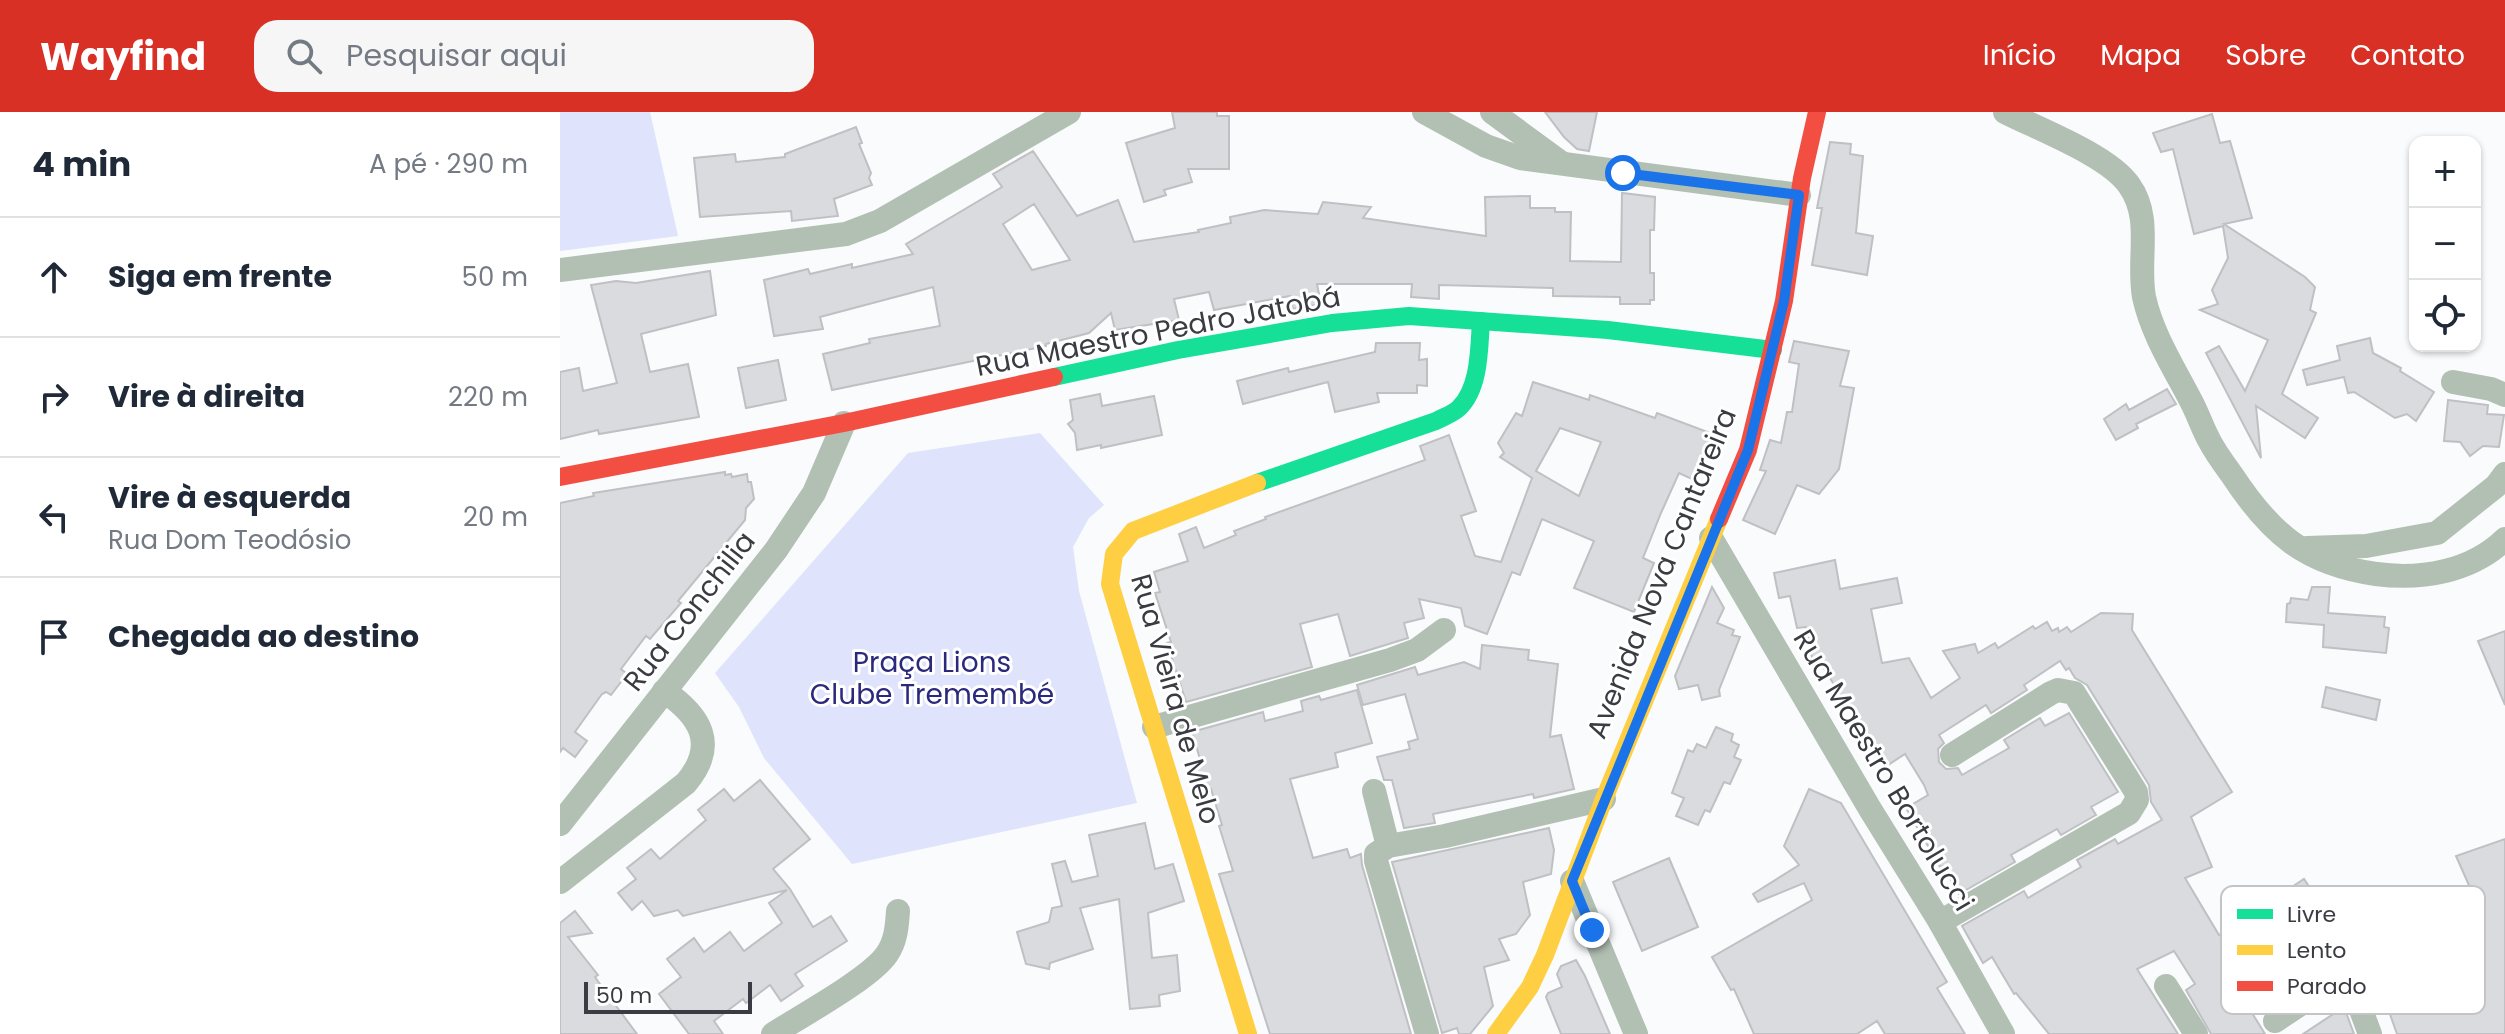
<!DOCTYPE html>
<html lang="pt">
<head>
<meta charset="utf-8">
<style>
	body { margin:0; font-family:Poppins,sans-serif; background:#f6f6f7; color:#1f2937 }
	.controls { position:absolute; right:24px; top:24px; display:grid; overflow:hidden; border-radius:16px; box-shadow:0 2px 6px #0004 }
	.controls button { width:72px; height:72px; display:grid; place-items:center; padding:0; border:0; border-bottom:2px solid #e0e1e3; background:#fff; color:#1f2937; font:40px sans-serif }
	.scale { position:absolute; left:24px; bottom:20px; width:168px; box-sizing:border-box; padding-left:8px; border:4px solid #3b3c43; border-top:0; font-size:22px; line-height:28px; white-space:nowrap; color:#3b3c43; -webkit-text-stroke:6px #fff; paint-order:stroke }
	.stop { position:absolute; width:24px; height:24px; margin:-18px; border:6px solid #1a73e8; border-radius:50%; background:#fff }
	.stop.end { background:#1a73e8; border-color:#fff; box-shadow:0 2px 8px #0008 }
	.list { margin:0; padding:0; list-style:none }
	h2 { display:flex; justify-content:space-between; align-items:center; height:104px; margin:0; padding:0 32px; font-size:34px }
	h2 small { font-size:26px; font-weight:400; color:#747a83 }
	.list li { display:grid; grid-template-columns:52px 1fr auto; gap:24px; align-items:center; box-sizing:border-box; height:120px; padding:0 32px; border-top:2px solid #e0e1e3 }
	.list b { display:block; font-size:30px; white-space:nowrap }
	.list p { margin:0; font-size:26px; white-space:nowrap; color:#747a83 }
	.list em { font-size:26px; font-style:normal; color:#747a83 }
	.icon { flex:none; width:44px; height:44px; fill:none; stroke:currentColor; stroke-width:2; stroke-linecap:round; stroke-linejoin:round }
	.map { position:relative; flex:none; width:1945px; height:922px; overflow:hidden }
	header { display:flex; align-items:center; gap:48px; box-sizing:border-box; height:112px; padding:0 40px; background:#d93025; color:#fff }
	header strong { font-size:38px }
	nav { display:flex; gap:44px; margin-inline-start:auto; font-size:28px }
	.search { width:560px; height:72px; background:#f6f6f7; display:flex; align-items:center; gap:20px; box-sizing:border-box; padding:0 28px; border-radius:24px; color:#747a83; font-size:30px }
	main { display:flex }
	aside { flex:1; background:#fff }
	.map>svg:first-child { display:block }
</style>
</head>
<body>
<header>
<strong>Wayfind</strong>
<div class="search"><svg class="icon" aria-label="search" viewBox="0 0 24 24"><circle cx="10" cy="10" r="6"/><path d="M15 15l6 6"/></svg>Pesquisar aqui</div>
<nav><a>Início</a><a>Mapa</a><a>Sobre</a><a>Contato</a></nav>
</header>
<main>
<aside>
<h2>4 min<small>A pé · 290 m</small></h2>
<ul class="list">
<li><svg class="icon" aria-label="ahead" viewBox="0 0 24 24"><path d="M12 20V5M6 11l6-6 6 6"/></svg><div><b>Siga em frente</b></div><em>50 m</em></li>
<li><svg class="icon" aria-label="right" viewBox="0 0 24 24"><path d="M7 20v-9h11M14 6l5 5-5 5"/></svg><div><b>Vire à direita</b></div><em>220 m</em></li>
<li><svg class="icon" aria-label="left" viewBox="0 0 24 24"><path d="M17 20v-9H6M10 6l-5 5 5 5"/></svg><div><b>Vire à esquerda</b><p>Rua Dom Teodósio</p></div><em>20 m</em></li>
<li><svg class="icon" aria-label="arrive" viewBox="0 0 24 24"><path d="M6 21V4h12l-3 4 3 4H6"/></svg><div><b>Chegada ao destino</b></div></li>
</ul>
</aside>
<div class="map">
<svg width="1945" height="922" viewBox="0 0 1945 922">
	<rect width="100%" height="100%" fill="#fafbfc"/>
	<g fill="#dfe3fb">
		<polygon points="0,0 90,0 118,124 0,139"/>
		<polygon points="480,321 544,393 529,406 513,435 519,479 577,691 292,752 204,646 179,595 155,561 348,341"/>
	</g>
	<g fill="#d9dbde" stroke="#bfc0c3" stroke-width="2" fill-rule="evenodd">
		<polygon points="612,0 657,0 657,4 669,4 669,57 628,57 632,70 604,78 606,83 584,90 566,31 615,16"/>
		<polygon points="985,0 1037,0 1029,39 1017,37 1004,25"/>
		<polygon points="1652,2 1660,31 1670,29 1692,106 1664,112 1745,165 1755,175 1750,198 1756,201 1722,282 1758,306 1745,326 1696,294 1701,346 1646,241 1659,234 1685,279 1708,228 1640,198 1658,192 1652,178 1668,146 1663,114 1634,122 1613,37 1601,40 1593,21"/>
		<polygon points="296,15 302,31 299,32 311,61 309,66 312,73 274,87 278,104 232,109 231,99 140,105 134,46 175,42 176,50 225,45 225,42"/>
		<polygon points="1270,30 1291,32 1290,42 1303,44 1296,121 1313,124 1307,163 1252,153 1262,96 1257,96"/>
		<path d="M473 39 517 104 558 88 574 130 639 120 638 118 671 111 670 105 704 98 758 102 763 90 811 95 803 106 926 124 925 85 970 84V96H995V100H1011L1010 149 1061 150 1062 81 1095 85 1094 118H1090V161H1094V188H1090V192H1060V185L993 184V176L879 173V187L851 185 852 172H757L761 192 733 197 730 184 654 198 649 180 614 187 619 208 555 218 551 201 529 221 486 232V234L272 278 263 242 310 231 309 227 380 214 373 175 260 205 263 217 214 224 204 168 248 157 250 162 292 152V156L353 142 346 132 442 75 433 62ZM474 92 510 148 472 158 443 112Z"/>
		<polygon points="150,159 156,203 81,222 90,260 128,252 139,305 39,322 38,318 0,327 0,260 19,256 23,279 57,271 31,173 56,169 76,171"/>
		<polygon points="1810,226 1813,241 1841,256 1840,259 1874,280 1856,309 1847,302 1835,306 1794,280 1788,281 1784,265 1747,273 1743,258 1780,248 1777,234"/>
		<polygon points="1234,229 1289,239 1280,274 1294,276 1279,357 1259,382 1237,373 1215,422 1183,408 1206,359 1200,358 1210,328 1221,331 1227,300 1232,300 1239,252 1229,250"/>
		<polygon points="816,231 860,231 859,248 867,247 867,274 857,273 857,281 817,281 819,290 775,300 768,270 683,292 677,269 728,256 729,260 815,240"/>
		<polygon points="218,248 226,288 186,296 178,256"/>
		<path d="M973 270 1029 288 1030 283 1095 306 1097 301 1153 322 1134 368 1119 361 1101 401 1083 446 1094 451 1074 500 1014 476 1034 429 982 407 960 463 952 460 927 522 905 514 901 496 859 487 864 506 844 511 848 526 790 544 778 502 740 512 752 555 626 590 607 531 611 530 595 481 600 480 594 460 628 449 619 422 636 415 644 436 676 423 674 419 706 407 705 405 865 348 860 334 889 323 916 399 901 404 915 444 941 450 972 366 940 345 944 341 938 331 956 301 962 304ZM1000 316 1041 330 1019 384 976 359Z"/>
		<polygon points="1607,277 1616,292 1576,312 1578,316 1556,328 1544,307 1566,292 1569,298"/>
		<polygon points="540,282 542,294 594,284 602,323 541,336 541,333 517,338 515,321 508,312 513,308 510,288"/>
		<polygon points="1888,288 1928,293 1927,302 1944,303 1939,335 1923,334 1910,344 1900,330 1884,329"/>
		<polygon points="165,360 165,363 171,362 172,365 187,362 188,370 191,370 194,387 186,396 185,408 118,489 121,491 90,527 86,524 61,557 67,562 51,583 46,580 42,582 22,610 15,620 27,629 15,645 3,636 0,640 0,391 34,384 33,381"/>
		<polygon points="1275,448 1280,477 1337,466 1342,491 1311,497 1322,551 1349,546 1371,586 1400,566 1383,539 1415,532 1418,541 1435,531 1438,536 1473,514 1475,517 1487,510 1492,519 1498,516 1499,520 1507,515 1511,520 1541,501 1573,502 1572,518 1672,680 1631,705 1652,755 1625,766 1659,823 1744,767 1760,791 1751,802 1752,810 1767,851 1692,901 1705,922 1651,922 1626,878 1635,872 1614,839 1577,857 1618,922 1489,922 1456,881 1454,882 1432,845 1423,851 1402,814 1464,779 1468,786 1521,755 1517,748 1555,727 1558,732 1602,708 1591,690 1589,673 1527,573 1515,566 1509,556 1506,558 1500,549 1464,573 1467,578 1431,601 1426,593 1379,623 1384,631 1378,637 1379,650 1386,657 1398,656 1402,663 1449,636 1444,628 1480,606 1485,614 1509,601 1558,680 1531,695 1536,703 1501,723 1497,717 1451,743 1455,750 1399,782 1383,754 1380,755 1346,696 1368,683 1364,673 1345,642 1325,655 1260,550 1253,551 1246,515 1237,516 1230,484 1219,486 1214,461"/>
		<polygon points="1152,475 1164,496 1157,511 1174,518 1172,523 1180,525 1159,578 1160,584 1142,588 1138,573 1119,577 1115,564"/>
		<polygon points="1752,475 1770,475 1768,501 1825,505 1824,515 1829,516 1826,541 1763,535 1764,513 1726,510 1727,492 1730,491 1731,486 1748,488"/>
		<polygon points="1945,519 1945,593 1918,529"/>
		<polygon points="922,533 969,538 968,548 998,552 990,625 1001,623 1014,677 974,686 973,682 873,702 875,711 844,716 832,668 824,668 817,645 850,637 848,630 858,627 845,582 803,593 797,573 855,555 858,563 904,550 920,557"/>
		<polygon points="1766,575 1820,588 1816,608 1762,595"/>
		<polygon points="797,578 812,631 775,641 778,655 730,667 753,746 787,737 790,746 801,742 802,753 851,922 710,922 659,762 673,759 659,714 662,713 651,677 637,681 630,658 642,654 632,620 703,600 705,609 743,599 741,589 759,584 761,588"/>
		<polygon points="1156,615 1173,622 1171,629 1179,633 1174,645 1181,648 1170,672 1164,670 1150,700 1145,698 1138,713 1116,704 1124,686 1112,681 1128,638 1133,640 1137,632 1146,636"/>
		<polygon points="200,668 250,727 213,757 230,777 253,815 271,804 287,829 235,862 243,874 221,889 210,873 186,891 183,887 154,909 163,922 129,922 99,882 121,865 107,847 134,826 144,840 170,820 184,839 222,811 209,791 227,778 123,804 118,798 94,804 82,789 72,798 58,781 76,767 67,756 91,737 100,747 146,708 138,698 164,677 174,689"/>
		<polygon points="1249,677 1281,691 1387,870 1377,876 1405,922 1325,922 1317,909 1297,922 1194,922 1174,877 1171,878 1152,845 1252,788 1244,771 1198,790 1193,782 1239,753 1224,734"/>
		<polygon points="585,711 595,757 613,752 624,789 588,801 592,846 617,843 620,879 599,883 600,894 570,897 559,787 520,796 533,837 490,851 489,857 466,852 457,820 489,810 492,796 502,794 492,752 505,749 512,770 538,764 529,723"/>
		<polygon points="989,716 994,738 991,762 963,770 970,803 956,822 939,827 949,848 924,855 933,894 910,922 899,922 897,916 882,921 832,750"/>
		<polygon points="1945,727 1945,922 1837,922 1826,891 1828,890 1802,826 1824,818 1830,833 1863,822 1868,825 1924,807 1896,744"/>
		<polygon points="1109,746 1138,815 1082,839 1053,770"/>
		<polygon points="15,799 32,821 8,825 38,863 35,865 45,879 77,922 0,922 0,811"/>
		<polygon points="1016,848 1025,864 1050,922 1001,922 986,885 988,881 1002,875 997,862 1001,854"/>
		<polygon points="1784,895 1794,922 1743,922"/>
	</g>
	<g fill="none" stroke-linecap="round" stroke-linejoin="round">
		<g stroke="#b2bfb3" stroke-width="24">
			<polyline points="864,0 926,34 960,46 1239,83"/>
			<polyline points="932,0 1000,50"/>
			<path d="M1445 0C1478 17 1548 43 1569 73 1593 106 1577 147 1584 185 1592 222 1614 256 1631 289 1638 302 1642 315 1649 328 1655 340 1664 352 1672 363 1710 421 1745 452 1816 462 1861 468 1911 460 1945 427"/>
			<polyline points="0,158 286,122 320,109 509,0"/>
			<polyline points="1893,270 1931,277 1945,283"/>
			<polyline points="1151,426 1310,697 1380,810 1443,922"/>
			<polyline points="1747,436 1806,434 1877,421 1936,374 1945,362"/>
			<polyline points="594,615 830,548 857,538 884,518"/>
			<polyline points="814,679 828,734"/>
			<polyline points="0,712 216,438 254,381 284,311"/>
			<polyline points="1012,769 1076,922"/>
			<path d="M0 770 126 671C158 633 141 604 104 579"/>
			<polyline points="1766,805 1810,922"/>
			<polyline points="1380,810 1569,701 1577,688 1576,680 1514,581 1498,578 1491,581 1392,643"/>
			<polyline points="1606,874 1636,922"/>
			<polyline points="1715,909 1787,861"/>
			<path d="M213 922C241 904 311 866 327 842 336 829 337 814 338 799"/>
			<polyline points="867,922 816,749 816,742 828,734 885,724 1044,687"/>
		</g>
		<g stroke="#16e098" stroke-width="18">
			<polyline points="494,265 618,238 772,211 849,204 1048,218 1213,238"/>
			<path d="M697 371 876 309C883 305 893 302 899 296 920 276 919 236 921 209"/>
		</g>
		<g stroke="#ffcf43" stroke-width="18">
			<polyline points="688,922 550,472 554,442 573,419 697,371"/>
			<polyline points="936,922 970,875 985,843 1044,687 1159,407"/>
		</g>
		<g stroke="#f24e42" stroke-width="18">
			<polyline points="0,365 284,311 494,265"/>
			<polyline points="1159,407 1188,338 1224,189 1242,66 1257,0"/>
		</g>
	</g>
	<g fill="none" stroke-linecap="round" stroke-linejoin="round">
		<polyline stroke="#1a73e8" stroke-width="10" points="1032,818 1012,769 1188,338 1224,189 1239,83 1063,61"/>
	</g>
	<g text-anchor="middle" stroke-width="6" stroke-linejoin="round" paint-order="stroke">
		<g font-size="28" fill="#3b3c43" stroke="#fff">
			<text transform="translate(598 219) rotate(-11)" y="10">Rua Maestro Pedro Jatobá</text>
			<text transform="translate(1101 461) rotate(-68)" y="10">Avenida Nova Cantareira</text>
			<text transform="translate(129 499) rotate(-52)" y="10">Rua Conchilia</text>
			<text transform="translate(616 587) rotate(74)" y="10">Rua Vieira de Melo</text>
			<text transform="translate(1324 658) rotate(59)" y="10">Rua Maestro Bortolucci</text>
		</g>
		<g font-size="28" fill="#2b297d" stroke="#fff">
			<text x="372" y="560">Praça Lions<tspan x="372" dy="32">Clube Tremembé</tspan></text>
		</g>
	</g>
	<rect x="1661" y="774" width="264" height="128" rx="12" fill="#fff" stroke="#c4c4c7" stroke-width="2"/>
	<rect x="1677" y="797" width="36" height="10" fill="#16e098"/>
	<rect x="1677" y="833" width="36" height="10" fill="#ffcf43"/>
	<rect x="1677" y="869" width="36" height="10" fill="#f24e42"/>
	<g font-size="22" fill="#3b3c43">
		<text x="1727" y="810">Livre</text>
		<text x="1727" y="846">Lento</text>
		<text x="1727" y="882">Parado</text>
	</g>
</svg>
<div class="controls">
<button>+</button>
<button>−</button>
<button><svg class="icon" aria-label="locate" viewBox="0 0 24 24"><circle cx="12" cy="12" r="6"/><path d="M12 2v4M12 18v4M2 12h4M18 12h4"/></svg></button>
</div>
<div class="scale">50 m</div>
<div class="stop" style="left:1063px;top:61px"></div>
<div class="stop end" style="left:1032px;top:818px"></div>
</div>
</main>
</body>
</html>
